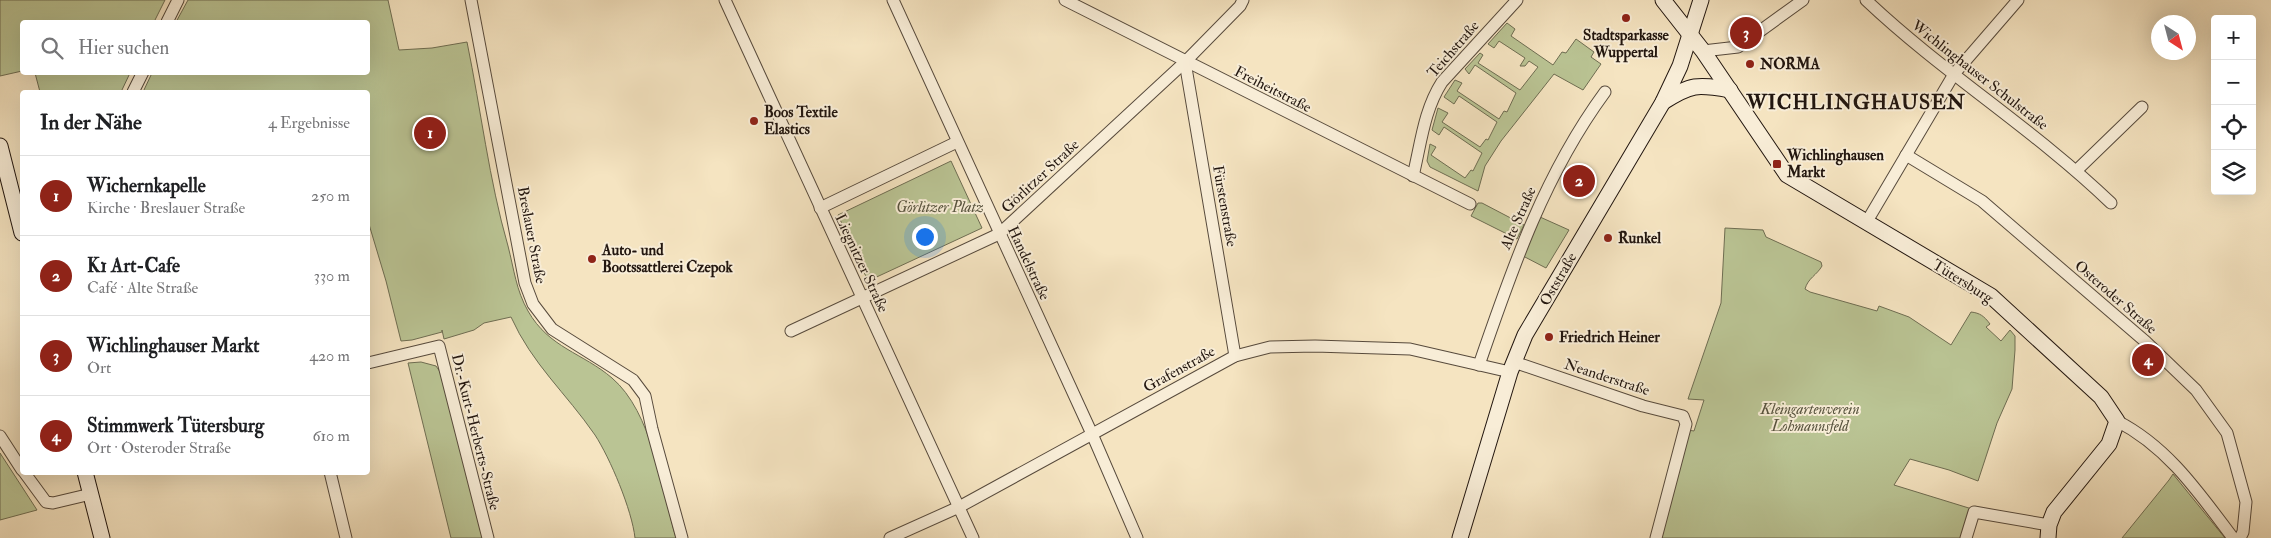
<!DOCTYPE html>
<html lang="de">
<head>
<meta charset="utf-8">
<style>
	body { margin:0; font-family:"IM FELL Double Pica",serif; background:#f6f6f6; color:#202124 }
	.controls { position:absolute; right:15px; top:15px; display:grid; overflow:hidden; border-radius:5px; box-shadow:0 5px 20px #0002 }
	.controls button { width:45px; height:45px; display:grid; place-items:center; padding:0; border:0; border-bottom:1px solid #e0e0e0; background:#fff; color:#202124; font:25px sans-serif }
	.compass { position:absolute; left:2151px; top:15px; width:45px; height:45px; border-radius:50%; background:#fff; box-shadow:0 5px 20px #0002; rotate:144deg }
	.you { position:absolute; left:924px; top:236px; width:18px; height:18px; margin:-12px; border:4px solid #fff; border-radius:50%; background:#1a73e8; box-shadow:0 0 0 8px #1a73e833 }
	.badge { display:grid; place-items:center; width:32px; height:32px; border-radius:50%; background:#8f2418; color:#fff; font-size:16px; font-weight:700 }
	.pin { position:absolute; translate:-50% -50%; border:2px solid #fff; box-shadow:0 1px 5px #0006 }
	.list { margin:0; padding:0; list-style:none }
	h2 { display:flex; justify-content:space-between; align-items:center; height:65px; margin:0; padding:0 20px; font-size:21px }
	h2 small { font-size:16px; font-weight:400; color:#757577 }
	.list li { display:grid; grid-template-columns:32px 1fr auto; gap:15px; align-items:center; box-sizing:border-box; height:80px; padding:0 20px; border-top:1px solid #e0e0e0 }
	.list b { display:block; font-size:19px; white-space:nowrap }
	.list p { margin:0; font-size:16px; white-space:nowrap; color:#757577 }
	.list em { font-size:16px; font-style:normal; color:#757577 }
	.icon { flex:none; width:28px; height:28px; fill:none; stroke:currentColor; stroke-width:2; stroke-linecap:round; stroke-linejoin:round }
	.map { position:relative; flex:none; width:2271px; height:538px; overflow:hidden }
	.search { position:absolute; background:#fff; box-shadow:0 5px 20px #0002; left:20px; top:20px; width:350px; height:55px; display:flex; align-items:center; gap:12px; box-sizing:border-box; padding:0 18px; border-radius:5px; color:#757577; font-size:19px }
	.panel { position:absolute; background:#fff; box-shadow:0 5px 20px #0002; left:20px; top:90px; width:350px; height:385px; border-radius:5px }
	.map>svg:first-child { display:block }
</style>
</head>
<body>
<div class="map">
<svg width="2271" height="538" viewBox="0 0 2271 538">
	<rect width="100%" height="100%" fill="#f5e4c1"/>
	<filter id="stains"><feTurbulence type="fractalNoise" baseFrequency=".004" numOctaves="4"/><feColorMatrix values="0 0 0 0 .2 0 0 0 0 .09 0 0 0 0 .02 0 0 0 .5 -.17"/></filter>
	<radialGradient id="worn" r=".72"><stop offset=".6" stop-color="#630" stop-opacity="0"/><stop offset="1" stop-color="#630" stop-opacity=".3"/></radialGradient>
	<g fill="#bac494" stroke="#6e6d52">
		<polygon points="0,0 165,0 154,22 22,22 22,71 0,76"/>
		<path d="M188 0H388L399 50 432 48 467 42C481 110 489 180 508 246 514 269 516 290 528 311 549 348 583 353 612 378 652 412 662 489 676 538H635C632 510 610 458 595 435 566 393 532 364 511 317L484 323 474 330 444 339 442 330V332L412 340 401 341 386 281 368 221V92H143L152 73 368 72V22H176Z"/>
		<polygon points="1507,23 1515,29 1511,36 1553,65 1562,52 1566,53 1576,39 1594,52 1591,57 1601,64 1583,90 1554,74 1501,141 1485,166 1478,191 1430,167 1427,161 1430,144 1436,147 1431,155 1465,178 1471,170 1473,171 1482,153 1444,127 1439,135 1432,130 1438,108 1448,113 1442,122 1480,147 1486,139 1488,140 1497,122 1459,96 1454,104 1444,97 1455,80 1462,83 1457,91 1499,119 1504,111 1507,112 1516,93 1475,65 1469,74 1465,69 1480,53 1483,55 1478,63 1520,90 1538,67 1529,61 1525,66 1520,66 1525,58 1499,41 1494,48 1488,44"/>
		<polygon points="35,73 35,72 130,73 121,92 40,92"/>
		<polygon points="951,161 982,228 868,281 838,215"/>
		<polygon points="1478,203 1482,203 1524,225 1517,239 1471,216"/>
		<polygon points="1540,217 1569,230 1546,268 1523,256"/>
		<path d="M1725 228 1763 230 1766 237 1821 262 1822 266C1817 275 1808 278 1805 289L1810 292 1877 311 1879 306 1909 317 1951 345 1971 312C1980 313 1984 316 1990 324L1986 327 2001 341 2010 330 2015 336V350L2012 389 1997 423 1978 481 1949 470 1910 459 1894 485 1972 509 1961 538H1658L1688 430 1694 431 1704 400 1688 399 1721 303Z"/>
		<polygon points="421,362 436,366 443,376 483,538 451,538 408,363"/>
		<polygon points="0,453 37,510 0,520"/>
		<polygon points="2173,474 2225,538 2122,538 2169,480"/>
	</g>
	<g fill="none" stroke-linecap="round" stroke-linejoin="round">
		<g stroke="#574a3c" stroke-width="13">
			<g id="street">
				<polyline points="471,0 525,283 533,304 552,329 633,380 645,396 652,429 682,538"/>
				<polyline points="725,0 973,538"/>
				<polyline points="893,0 1092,434 1137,538"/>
				<polyline points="1065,0 1470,204"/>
				<path d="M1866 0C1943 73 2034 129 2111 203"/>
				<polyline points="167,22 178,0"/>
				<polyline points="1703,51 1738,47 1803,0"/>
				<polyline points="1185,62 1235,356"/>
				<polyline points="133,92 143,72"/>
				<polyline points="1906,155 1982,201 2146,342 2196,390 2227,433 2246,502 2243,532 2240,538"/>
				<polyline points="2077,170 2142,107"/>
				<path d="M1413 176C1421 143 1424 110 1442 82L1517 0"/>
				<polyline points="820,208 957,142"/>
				<polyline points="1866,223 1954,74 2018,0"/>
				<polyline points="791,331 999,234 1185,62 1240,6 1243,0"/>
				<polyline points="1514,362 1643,406 1683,416 1686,424 1656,538"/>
				<polyline points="368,363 439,346 488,538"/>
				<path d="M1479 365C1512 269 1544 175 1605 92"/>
				<path d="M2117 421C2168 447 2199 493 2233 538"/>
				<polyline points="0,436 22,470"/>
				<polyline points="24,472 46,502 53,503 91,494"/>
				<polyline points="330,472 346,538"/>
				<polyline points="890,538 959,507 1235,356 1270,347 1315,346 1410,349 1510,372"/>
				<polyline points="1966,538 1974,512 2049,525"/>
			</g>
		</g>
		<g stroke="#22160f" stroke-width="17">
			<g id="secondary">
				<polyline points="1663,0 1703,51 1787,175 1991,296 2101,397 2117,421 2109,444 2054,512 2049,525 2048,538"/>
				<path d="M1663 102C1691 84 1697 84 1730 90"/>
				<polyline points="0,146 22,233"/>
				<polyline points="85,472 102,538"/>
				<polyline points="1460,538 1510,372 1525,335 1663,102 1680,66 1701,0"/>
			</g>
		</g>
		<use href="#street" stroke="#f8edd7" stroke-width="11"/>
		<use href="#secondary" stroke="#f8edd7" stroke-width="15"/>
	</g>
	<g fill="#8f2418" stroke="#f8edd7" stroke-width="2">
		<circle cx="1626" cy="18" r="5"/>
		<circle cx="1750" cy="64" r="5"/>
		<circle cx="754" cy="121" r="5"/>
		<rect x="1772" y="159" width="10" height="10" rx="2.5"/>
		<circle cx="1608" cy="238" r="5"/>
		<circle cx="592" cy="259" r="5"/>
		<circle cx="1549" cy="337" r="5"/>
	</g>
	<g text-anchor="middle" stroke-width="4" stroke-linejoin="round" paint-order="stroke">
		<g font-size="15" font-weight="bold" fill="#22160f" stroke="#f8edd7" text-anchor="start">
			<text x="1626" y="40" text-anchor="middle">Stadtsparkasse<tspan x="1626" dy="17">Wuppertal</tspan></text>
			<text x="1760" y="69">NORMA</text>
			<text x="764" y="117">Boos Textile<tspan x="764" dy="17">Elastics</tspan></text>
			<text x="1787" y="160">Wichlinghausen<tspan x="1787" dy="17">Markt</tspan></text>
			<text x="1618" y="243">Runkel</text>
			<text x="602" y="255">Auto- und<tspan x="602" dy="17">Bootssattlerei Czepok</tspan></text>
			<text x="1559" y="342">Friedrich Heiner</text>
		</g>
		<g font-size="15" fill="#22160f" stroke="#f8edd7">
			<text transform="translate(1453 49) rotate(-49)" y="5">Teichstraße</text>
			<text transform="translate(1980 75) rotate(38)" y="5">Wichlinghauser Schulstraße</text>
			<text transform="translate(1273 89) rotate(27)" y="5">Freiheitstraße</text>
			<text transform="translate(1040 176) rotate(-43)" y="5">Görlitzer Straße</text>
			<text transform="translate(1225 206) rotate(80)" y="5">Fürstenstraße</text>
			<text transform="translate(1518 218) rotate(-66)" y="5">Alte Straße</text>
			<text transform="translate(532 235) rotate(79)" y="5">Breslauer Straße</text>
			<text transform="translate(862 263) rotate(65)" y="5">Liegnitzer Straße</text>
			<text transform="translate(1029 263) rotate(65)" y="5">Handelstraße</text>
			<text transform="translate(1558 279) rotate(-60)" y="5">Oststraße</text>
			<text transform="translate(1963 281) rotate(32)" y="5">Tütersburg</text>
			<text transform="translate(2116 297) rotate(41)" y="5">Osteroder Straße</text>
			<text transform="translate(1179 369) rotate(-29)" y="5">Grafenstraße</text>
			<text transform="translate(1607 377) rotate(18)" y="5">Neanderstraße</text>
			<text transform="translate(476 432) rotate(76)" y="5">Dr.-Kurt-Herberts-Straße</text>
		</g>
		<g font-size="15" font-style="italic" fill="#57533e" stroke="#f8edd7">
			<text x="940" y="212">Görlitzer Platz</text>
			<text x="1810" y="414">Kleingartenverein<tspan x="1810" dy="17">Lohmannsfeld</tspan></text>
		</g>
		<g font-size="20" font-weight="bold" letter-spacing="1" fill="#22160f" stroke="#f8edd7">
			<text x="1856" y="109">WICHLINGHAUSEN</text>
		</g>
	</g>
	<rect width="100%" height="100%" filter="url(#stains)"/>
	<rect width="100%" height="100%" fill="url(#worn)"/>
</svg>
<div class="controls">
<button>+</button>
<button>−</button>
<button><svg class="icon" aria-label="locate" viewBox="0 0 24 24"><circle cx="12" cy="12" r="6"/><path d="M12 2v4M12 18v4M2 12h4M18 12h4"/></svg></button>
<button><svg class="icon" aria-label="layers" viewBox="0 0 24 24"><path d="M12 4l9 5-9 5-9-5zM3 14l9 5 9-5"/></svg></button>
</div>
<svg class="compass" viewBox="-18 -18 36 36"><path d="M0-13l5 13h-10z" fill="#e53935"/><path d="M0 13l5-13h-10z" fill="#757577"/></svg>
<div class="you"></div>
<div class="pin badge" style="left:430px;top:133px">1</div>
<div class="pin badge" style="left:1579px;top:181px">2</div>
<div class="pin badge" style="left:1746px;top:33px">3</div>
<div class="pin badge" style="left:2148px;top:360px">4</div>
<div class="search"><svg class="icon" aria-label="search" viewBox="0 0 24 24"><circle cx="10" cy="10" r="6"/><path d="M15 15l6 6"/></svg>Hier suchen</div>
<section class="panel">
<h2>In der Nähe<small>4 Ergebnisse</small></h2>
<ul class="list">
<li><span class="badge">1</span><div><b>Wichernkapelle</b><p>Kirche · Breslauer Straße</p></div><em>250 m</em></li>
<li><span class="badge">2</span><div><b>K1 Art-Cafe</b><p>Café · Alte Straße</p></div><em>330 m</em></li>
<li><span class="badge">3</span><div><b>Wichlinghauser Markt</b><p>Ort</p></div><em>420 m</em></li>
<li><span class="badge">4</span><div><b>Stimmwerk Tütersburg</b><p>Ort · Osteroder Straße</p></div><em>610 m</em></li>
</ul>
</section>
</div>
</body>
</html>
